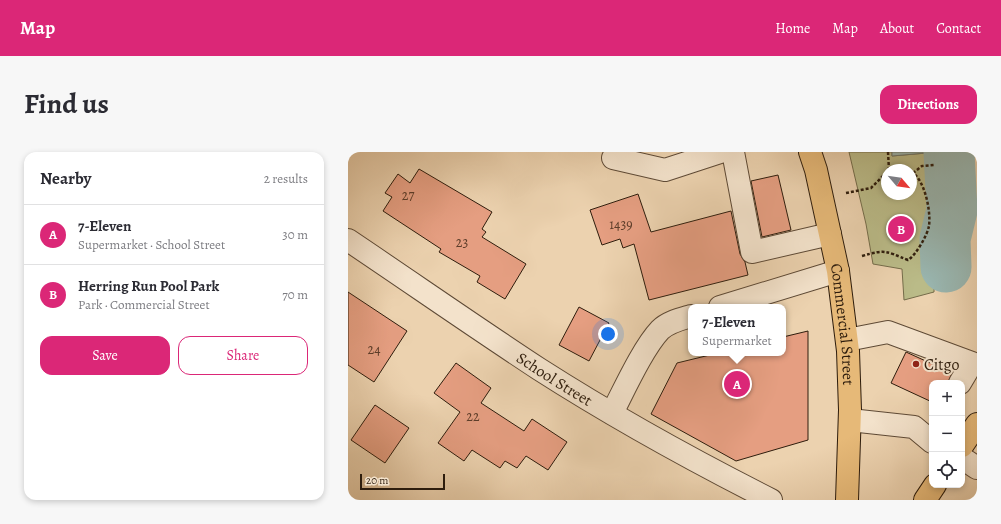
<!DOCTYPE html>
<html lang="en">
<head>
<meta charset="utf-8">
<style>
	body { margin:0; font-family:Alegreya,serif; background:#f7f7f7; color:#2b2b33 }
	.controls { position:absolute; right:12px; bottom:12px; display:grid; overflow:hidden; border-radius:8px; box-shadow:0 2px 6px #0003 }
	.controls button { width:36px; height:36px; display:grid; place-items:center; padding:0; border:0; border-bottom:1px solid #e1e1e2; background:#fff; color:#2b2b33; font:20px sans-serif }
	.compass { position:absolute; left:533px; top:12px; width:36px; height:36px; border-radius:50%; background:#fff; box-shadow:0 2px 6px #0003; rotate:119deg }
	.scale { position:absolute; left:12px; bottom:10px; width:85px; box-sizing:border-box; padding-left:4px; border:2px solid #2e1d0d; border-top:0; font-size:11px; line-height:14px; white-space:nowrap; color:#2e1d0d; -webkit-text-stroke:3px #f3e2cb; paint-order:stroke }
	.you { position:absolute; left:260px; top:182px; width:14px; height:14px; margin:-10px; border:3px solid #fff; border-radius:50%; background:#1a73e8; box-shadow:0 0 0 6px #1a73e833 }
	.badge { display:grid; place-items:center; width:26px; height:26px; border-radius:50%; background:#db2777; color:#fff; font-size:13px; font-weight:700 }
	.pin { position:absolute; translate:-50% -50%; border:2px solid #fff; box-shadow:0 1px 4px #0006 }
	.popup { position:absolute; left:340px; top:152px; width:98px; height:52px; box-sizing:border-box; display:grid; place-content:center; border-radius:8px; background:#fff; filter:drop-shadow(0 1px 3px #0005); font-size:13px; white-space:nowrap; color:#7c7c81 }
	.popup b { font-size:15px; color:#2b2b33 }
	.popup::after { content:''; position:absolute; left:50%; top:100%; margin-left:-8px; border:8px solid transparent; border-top-color:#fff }
	.list { margin:0; padding:0; list-style:none }
	h2 { display:flex; justify-content:space-between; align-items:center; height:52px; margin:0; padding:0 16px; font-size:17px }
	h2 small { font-size:13px; font-weight:400; color:#7c7c81 }
	.list li { display:grid; grid-template-columns:26px 1fr auto; gap:12px; align-items:center; box-sizing:border-box; height:60px; padding:0 16px; border-top:1px solid #e1e1e2 }
	.list b { display:block; font-size:15px; white-space:nowrap }
	.list p { margin:0; font-size:13px; white-space:nowrap; color:#7c7c81 }
	.list em { font-size:13px; font-style:normal; color:#7c7c81 }
	.actions { display:flex; gap:8px; padding:12px 16px }
	.actions a { flex:1; padding:9px 0; border:1px solid #db2777; border-radius:12px; text-align:center; font-size:14px; color:#db2777 }
	.actions .main { background:#db2777; color:#fff }
	.icon { flex:none; width:22px; height:22px; fill:none; stroke:currentColor; stroke-width:2; stroke-linecap:round; stroke-linejoin:round }
	.map { position:relative; flex:none; width:629px; height:348px; overflow:hidden; border-radius:12px }
	header { display:flex; align-items:center; gap:24px; box-sizing:border-box; height:56px; padding:0 20px; background:#db2777; color:#fff }
	header strong { font-size:19px }
	nav { display:flex; gap:22px; margin-inline-start:auto; font-size:14px }
	.intro { display:flex; align-items:center; justify-content:space-between; box-sizing:border-box; height:96px; padding:0 24px }
	h1 { margin:0; font-size:28px }
	.button { padding:10px 18px; border-radius:12px; background:#db2777; color:#fff; font-size:14px; font-weight:700 }
	main { display:flex; gap:24px; padding:0 24px }
	aside { flex:1; background:#fff; border-radius:12px; box-shadow:0 2px 6px #0003 }
	.map>svg:first-child { display:block }
</style>
</head>
<body>
<header>
<strong>Map</strong>
<nav><a>Home</a><a>Map</a><a>About</a><a>Contact</a></nav>
</header>
<div class="intro"><h1>Find us</h1><a class="button">Directions</a></div>
<main>
<aside>
<h2>Nearby<small>2 results</small></h2>
<ul class="list">
<li><span class="badge">A</span><div><b>7-Eleven</b><p>Supermarket · School Street</p></div><em>30 m</em></li>
<li><span class="badge">B</span><div><b>Herring Run Pool Park</b><p>Park · Commercial Street</p></div><em>70 m</em></li>
</ul>
<div class="actions"><a class="main">Save</a><a>Share</a></div>
</aside>
<div class="map">
<svg width="629" height="348" viewBox="0 0 629 348">
	<rect width="100%" height="100%" fill="#ecd2af"/>
	<filter id="stains"><feTurbulence type="fractalNoise" baseFrequency=".005" numOctaves="4"/><feColorMatrix values="0 0 0 0 .2 0 0 0 0 .09 0 0 0 0 .02 0 0 0 .5 -.17"/></filter>
	<radialGradient id="worn" r=".72"><stop offset=".6" stop-color="#630" stop-opacity="0"/><stop offset="1" stop-color="#630" stop-opacity=".3"/></radialGradient>
	<path fill="#babb88" stroke="#746c4a" fill-rule="evenodd" d="M501 0H544V4L591 0 593 44 587 82 586 140 556 148 554 117 525 112 518 72ZM539 18H563V42H539Z"/>
	<polygon fill="#99b6b0" stroke="#6e796f" points="544,0 589,0 544,4"/>
	<g fill="none" stroke-linecap="round" stroke-linejoin="round">
		<polyline stroke="#99b6b0" stroke-width="51" points="598,115 597,87 604,58 601,0"/>
	</g>
	<g fill="#e59e81" stroke="#2e1d0d">
		<polygon points="71,17 144,60 134,77 138,80 134,85 178,112 157,147 129,130 132,124 91,100 93,97 35,59 44,45 37,41 50,22 62,31"/>
		<polygon points="430,23 443,78 414,85 403,29"/>
		<polygon points="290,42 303,80 383,59 392,102 397,110 400,123 301,148 286,92 275,96 272,87 254,93 242,58"/>
		<polygon points="0,140 59,179 26,230 0,213"/>
		<polygon points="231,155 261,171 241,209 211,193"/>
		<polygon points="460,179 460,288 388,309 303,262 329,211 370,201 435,201 435,185"/>
		<polygon points="558,200 604,221 600,231 584,231 584,250 543,231"/>
		<polygon points="108,211 143,236 133,251 176,279 184,267 219,290 200,318 178,304 169,316 157,309 152,316 124,298 116,309 90,291 112,260 86,241"/>
		<polygon points="27,253 61,276 37,311 3,288"/>
	</g>
	<g fill="none" stroke-linecap="round" stroke-linejoin="round">
		<g stroke="#5e4a36" stroke-width="24">
			<g id="minor">
				<polyline points="385,0 404,100 482,82"/>
				<polyline points="265,6 317,18 372,0"/>
				<path id="s1" d="M0 88C64 131 127 175 191 217 266 265 344 308 423 348"/>
				<polyline points="372,155 490,119"/>
				<polyline points="499,188 540,180 624,211 612,231"/>
				<path d="M264 261C276 238 295 196 312 178 320 170 333 167 343 164"/>
				<polyline points="502,268 566,275 584,290"/>
				<polyline points="614,306 629,316"/>
			</g>
		</g>
		<g stroke="#2e1d0d" stroke-width="24">
			<g id="major">
				<path id="s2" d="M462 0 468 18 490 119 500 199 502 258 499 348"/>
				<polyline points="614,294 629,272"/>
				<polyline points="577,348 587,333"/>
			</g>
		</g>
		<g stroke="#2e1d0d" stroke-width="2.5" stroke-dasharray="3 2" stroke-linecap="butt">
			<polyline points="540,0 541,18"/>
			<polyline points="554,18 561,18"/>
			<polyline points="565,21 574,14 587,13"/>
			<polyline points="498,41 523,36 535,24 539,23"/>
			<path d="M514 104C538 97 537 99 560 108 568 103 579 84 581 74 583 59 577 28 563 19"/>
		</g>
		<use href="#minor" stroke="#f3e2cb" stroke-width="22"/>
		<use href="#major" stroke="#e6b978" stroke-width="22"/>
	</g>
	<circle fill="#8f2418" stroke="#f3e2cb" stroke-width="1.5" cx="568" cy="212" r="4"/>
	<g text-anchor="middle" stroke-width="4" stroke-linejoin="round" paint-order="stroke">
		<g font-size="14" fill="#5c3d2a">
			<text x="60" y="48">27</text>
			<text x="273" y="77">1439</text>
			<text x="114" y="95">23</text>
			<text x="26" y="202">24</text>
			<text x="125" y="269">22</text>
		</g>
		<g font-size="16" fill="#2e1d0d" stroke="#f3e2cb">
			<text dy="6" stroke="none"><textPath href="#s2" startOffset="176">Commercial Street</textPath></text>
			<text dy="6" stroke="none"><textPath href="#s1" startOffset="249">School Street</textPath></text>
		</g>
		<g font-size="16" fill="#2e1d0d" stroke="#f3e2cb" text-anchor="start">
			<text x="576" y="218">Citgo</text>
		</g>
	</g>
	<rect width="100%" height="100%" filter="url(#stains)"/>
	<rect width="100%" height="100%" fill="url(#worn)"/>
</svg>
<div class="controls">
<button>+</button>
<button>−</button>
<button><svg class="icon" aria-label="locate" viewBox="0 0 24 24"><circle cx="12" cy="12" r="6"/><path d="M12 2v4M12 18v4M2 12h4M18 12h4"/></svg></button>
</div>
<svg class="compass" viewBox="-18 -18 36 36"><path d="M0-13l5 13h-10z" fill="#e53935"/><path d="M0 13l5-13h-10z" fill="#7c7c81"/></svg>
<div class="scale">20 m</div>
<div class="you"></div>
<div class="pin badge" style="left:389px;top:232px">A</div>
<div class="popup"><b>7-Eleven</b>Supermarket</div>
<div class="pin badge" style="left:553px;top:77px">B</div>
</div>
</main>
</body>
</html>
